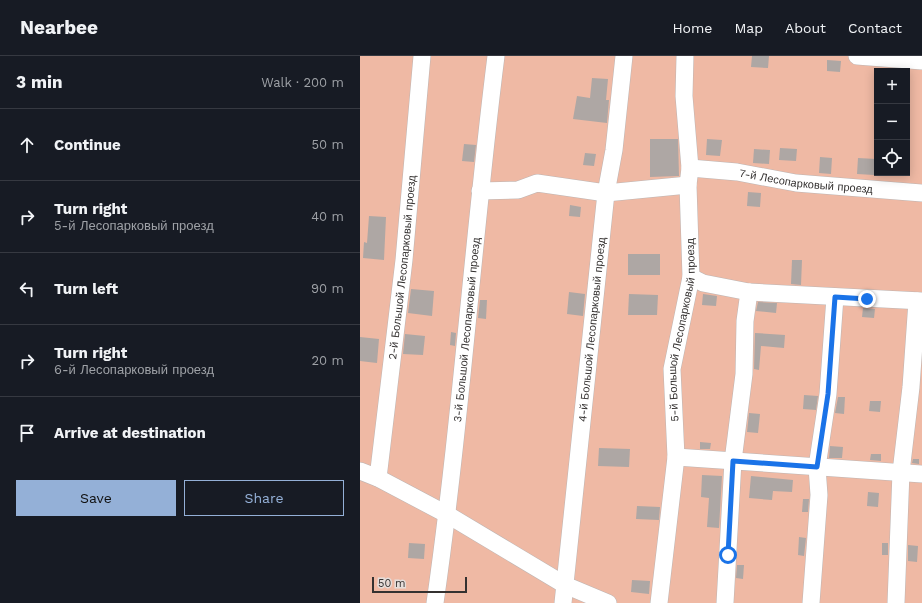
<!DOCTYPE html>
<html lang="en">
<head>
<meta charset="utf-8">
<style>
	body { margin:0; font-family:"Work Sans",sans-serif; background:#242831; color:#f1f3f6 }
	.controls { position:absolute; right:12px; top:12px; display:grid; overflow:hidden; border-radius:0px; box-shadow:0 2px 10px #0003 }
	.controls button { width:36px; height:36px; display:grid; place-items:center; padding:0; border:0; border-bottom:1px solid #363941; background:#171b24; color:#f1f3f6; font:20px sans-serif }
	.scale { position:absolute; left:12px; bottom:10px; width:95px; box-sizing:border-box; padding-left:4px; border:2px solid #343130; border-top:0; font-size:11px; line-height:14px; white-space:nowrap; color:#343130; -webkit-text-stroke:3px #e5ddda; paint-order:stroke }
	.stop { position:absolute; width:12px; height:12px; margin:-9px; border:3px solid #1a73e8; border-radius:50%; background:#fff }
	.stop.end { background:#1a73e8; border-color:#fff; box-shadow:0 1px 4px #0008 }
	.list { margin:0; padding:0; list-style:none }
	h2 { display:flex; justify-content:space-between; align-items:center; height:52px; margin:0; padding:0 16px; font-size:17px }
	h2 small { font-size:13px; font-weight:400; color:#9ea1a6 }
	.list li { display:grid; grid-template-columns:26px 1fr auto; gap:12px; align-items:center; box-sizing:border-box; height:72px; padding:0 16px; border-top:1px solid #363941 }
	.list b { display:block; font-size:15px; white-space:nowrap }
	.list p { margin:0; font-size:13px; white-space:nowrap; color:#9ea1a6 }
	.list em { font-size:13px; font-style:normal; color:#9ea1a6 }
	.actions { display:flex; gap:8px; padding:12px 16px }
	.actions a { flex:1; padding:9px 0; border:1px solid #94b0d7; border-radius:0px; text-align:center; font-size:14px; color:#94b0d7 }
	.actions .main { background:#94b0d7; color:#111 }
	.icon { flex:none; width:22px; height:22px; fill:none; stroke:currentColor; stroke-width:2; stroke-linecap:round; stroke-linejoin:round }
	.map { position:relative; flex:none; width:562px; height:547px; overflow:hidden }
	header { display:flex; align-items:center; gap:24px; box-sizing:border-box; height:56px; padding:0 20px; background:#171b24; border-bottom:1px solid #363941 }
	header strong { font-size:19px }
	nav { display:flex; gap:22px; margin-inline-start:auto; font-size:14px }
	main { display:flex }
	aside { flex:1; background:#171b24 }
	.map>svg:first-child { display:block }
</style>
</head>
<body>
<header>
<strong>Nearbee</strong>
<nav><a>Home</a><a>Map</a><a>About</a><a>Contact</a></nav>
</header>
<main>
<aside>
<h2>3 min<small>Walk · 200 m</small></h2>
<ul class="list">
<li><svg class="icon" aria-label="ahead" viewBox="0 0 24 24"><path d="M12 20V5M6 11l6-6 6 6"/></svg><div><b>Continue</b></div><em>50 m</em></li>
<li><svg class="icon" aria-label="right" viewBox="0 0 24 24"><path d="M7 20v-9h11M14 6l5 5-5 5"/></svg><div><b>Turn right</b><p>5-й Лесопарковый проезд</p></div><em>40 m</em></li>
<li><svg class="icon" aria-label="left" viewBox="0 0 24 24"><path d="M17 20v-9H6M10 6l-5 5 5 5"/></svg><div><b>Turn left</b></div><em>90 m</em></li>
<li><svg class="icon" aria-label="right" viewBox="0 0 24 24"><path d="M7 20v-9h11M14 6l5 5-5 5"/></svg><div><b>Turn right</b><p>6-й Лесопарковый проезд</p></div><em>20 m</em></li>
<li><svg class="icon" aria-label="arrive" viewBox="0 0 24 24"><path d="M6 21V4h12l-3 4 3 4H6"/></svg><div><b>Arrive at destination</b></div></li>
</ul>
<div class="actions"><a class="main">Save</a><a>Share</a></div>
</aside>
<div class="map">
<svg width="562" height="547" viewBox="0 0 562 547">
	<rect width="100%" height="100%" fill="#e5ddda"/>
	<path fill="#efb9a4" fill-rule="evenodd" d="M0 0H562V547H0ZM517 15H547V117H517Z"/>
	<g fill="#aea7a4">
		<polygon points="392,0 409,0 408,12 391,11"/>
		<polygon points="467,4 481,5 480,16 467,15"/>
		<polygon points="232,22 248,23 246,44 249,44 247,67 213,63 217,40 230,42"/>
		<polygon points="290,83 318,83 319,120 290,121"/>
		<polygon points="347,83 362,84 360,100 346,99"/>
		<polygon points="104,88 116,89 114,106 102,105"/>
		<polygon points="420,92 437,93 436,105 419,104"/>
		<polygon points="394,93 410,94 409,108 393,107"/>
		<polygon points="225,97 236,98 234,110 223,109"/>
		<polygon points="460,101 472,102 471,118 459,117"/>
		<polygon points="498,102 516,103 514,119 497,118"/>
		<polygon points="388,136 401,137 400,151 387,150"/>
		<polygon points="210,149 221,151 220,161 209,160"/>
		<polygon points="9,160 26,161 24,204 3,202 4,186 7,187"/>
		<rect x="268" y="198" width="32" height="21"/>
		<polygon points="432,204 442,204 441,229 431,228"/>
		<polygon points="51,233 74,235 72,260 48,257"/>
		<polygon points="209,236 225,238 223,260 207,258"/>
		<polygon points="269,238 298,239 297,259 268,259"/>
		<polygon points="343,238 357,240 356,250 342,249"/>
		<polygon points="120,244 127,244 126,263 118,262"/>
		<polygon points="398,246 417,247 416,257 396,255"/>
		<polygon points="503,252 515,253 514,262 502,261"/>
		<polygon points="91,276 96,277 95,290 90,289"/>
		<polygon points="395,277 425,279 424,292 401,290 399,314 394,313"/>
		<polygon points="45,278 65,280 63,299 43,298"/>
		<polygon points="0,281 19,283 17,307 0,305"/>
		<polygon points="444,339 458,340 456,354 443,353"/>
		<polygon points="478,341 485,341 484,358 475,357"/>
		<polygon points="510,345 521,345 520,356 509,355"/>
		<polygon points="389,357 400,358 398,377 387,376"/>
		<polygon points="340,386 351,387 350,393 340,393"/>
		<polygon points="470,390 483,391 482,402 469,402"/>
		<polygon points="239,392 270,393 269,411 238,410"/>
		<polygon points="511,398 521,398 521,405 510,404"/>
		<polygon points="553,403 559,403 559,408 552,407"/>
		<polygon points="342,419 362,420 359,472 347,471 349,442 341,441"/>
		<polygon points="391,420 433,424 432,436 413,435 412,444 389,442"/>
		<polygon points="508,436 519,437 518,451 507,450"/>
		<polygon points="443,443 449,443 448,456 442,456"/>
		<polygon points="277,450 300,451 299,464 276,463"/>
		<polygon points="439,481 446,482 444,500 438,499"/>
		<polygon points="49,487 65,488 64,503 48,502"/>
		<rect x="522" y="487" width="6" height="12"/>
		<polygon points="548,489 558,490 557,506 548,505"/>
		<polygon points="377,509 384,509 383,523 376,522"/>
		<polygon points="272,524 290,525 289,538 271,536"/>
	</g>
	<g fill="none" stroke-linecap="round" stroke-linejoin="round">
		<g stroke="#bdb5b3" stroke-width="18">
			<g id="minor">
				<polyline points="497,0 562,5"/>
				<path id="s1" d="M330 112 377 116 436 127 562 137"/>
				<polyline points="120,135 158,134 177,127 246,137 328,129"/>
				<polyline points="331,221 343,227 389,236 562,245"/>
				<polyline points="316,401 562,418"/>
				<polyline points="0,415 18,422 88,459 205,529 248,547"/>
				<path id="s2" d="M18 422 44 204 62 0"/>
				<path id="s3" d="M75 547C101 365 113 182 136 0"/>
				<path id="s4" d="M203 547 246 137 254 94 264 0"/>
				<path id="s5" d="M299 547 316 401 312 313 331 221 328 129 330 112 324 40 325 0"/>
				<polyline points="365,547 373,405 384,318 385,265 389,236"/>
				<polyline points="451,547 459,439 457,411 468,338 475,241"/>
				<polyline points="536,547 541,416 551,331 557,245"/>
			</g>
		</g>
		<use href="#minor" stroke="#fff" stroke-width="17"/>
	</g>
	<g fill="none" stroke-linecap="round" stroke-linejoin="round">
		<polyline stroke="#1a73e8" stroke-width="5" points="368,499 373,405 457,411 468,338 475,241 507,243"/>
	</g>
	<g text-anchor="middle" stroke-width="4" stroke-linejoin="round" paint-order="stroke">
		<g font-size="11" fill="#343130" stroke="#e5ddda">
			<text dy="4" stroke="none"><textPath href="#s1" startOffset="117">7-й Лесопарковый проезд</textPath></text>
			<text dy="4" stroke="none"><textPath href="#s2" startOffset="212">2-й Большой Лесопарковый проезд</textPath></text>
			<text dy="4" stroke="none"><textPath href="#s4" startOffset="275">4-й Большой Лесопарковый проезд</textPath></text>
			<text dy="4" stroke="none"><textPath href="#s3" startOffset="275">3-й Большой Лесопарковый проезд</textPath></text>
			<text dy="4" stroke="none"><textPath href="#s5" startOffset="275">5-й Большой Лесопарковый проезд</textPath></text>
		</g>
	</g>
</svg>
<div class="controls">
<button>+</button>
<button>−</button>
<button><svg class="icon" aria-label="locate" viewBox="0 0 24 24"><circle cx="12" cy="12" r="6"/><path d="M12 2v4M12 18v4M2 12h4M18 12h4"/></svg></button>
</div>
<div class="scale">50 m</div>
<div class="stop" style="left:368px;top:499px"></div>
<div class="stop end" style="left:507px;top:243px"></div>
</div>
</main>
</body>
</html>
